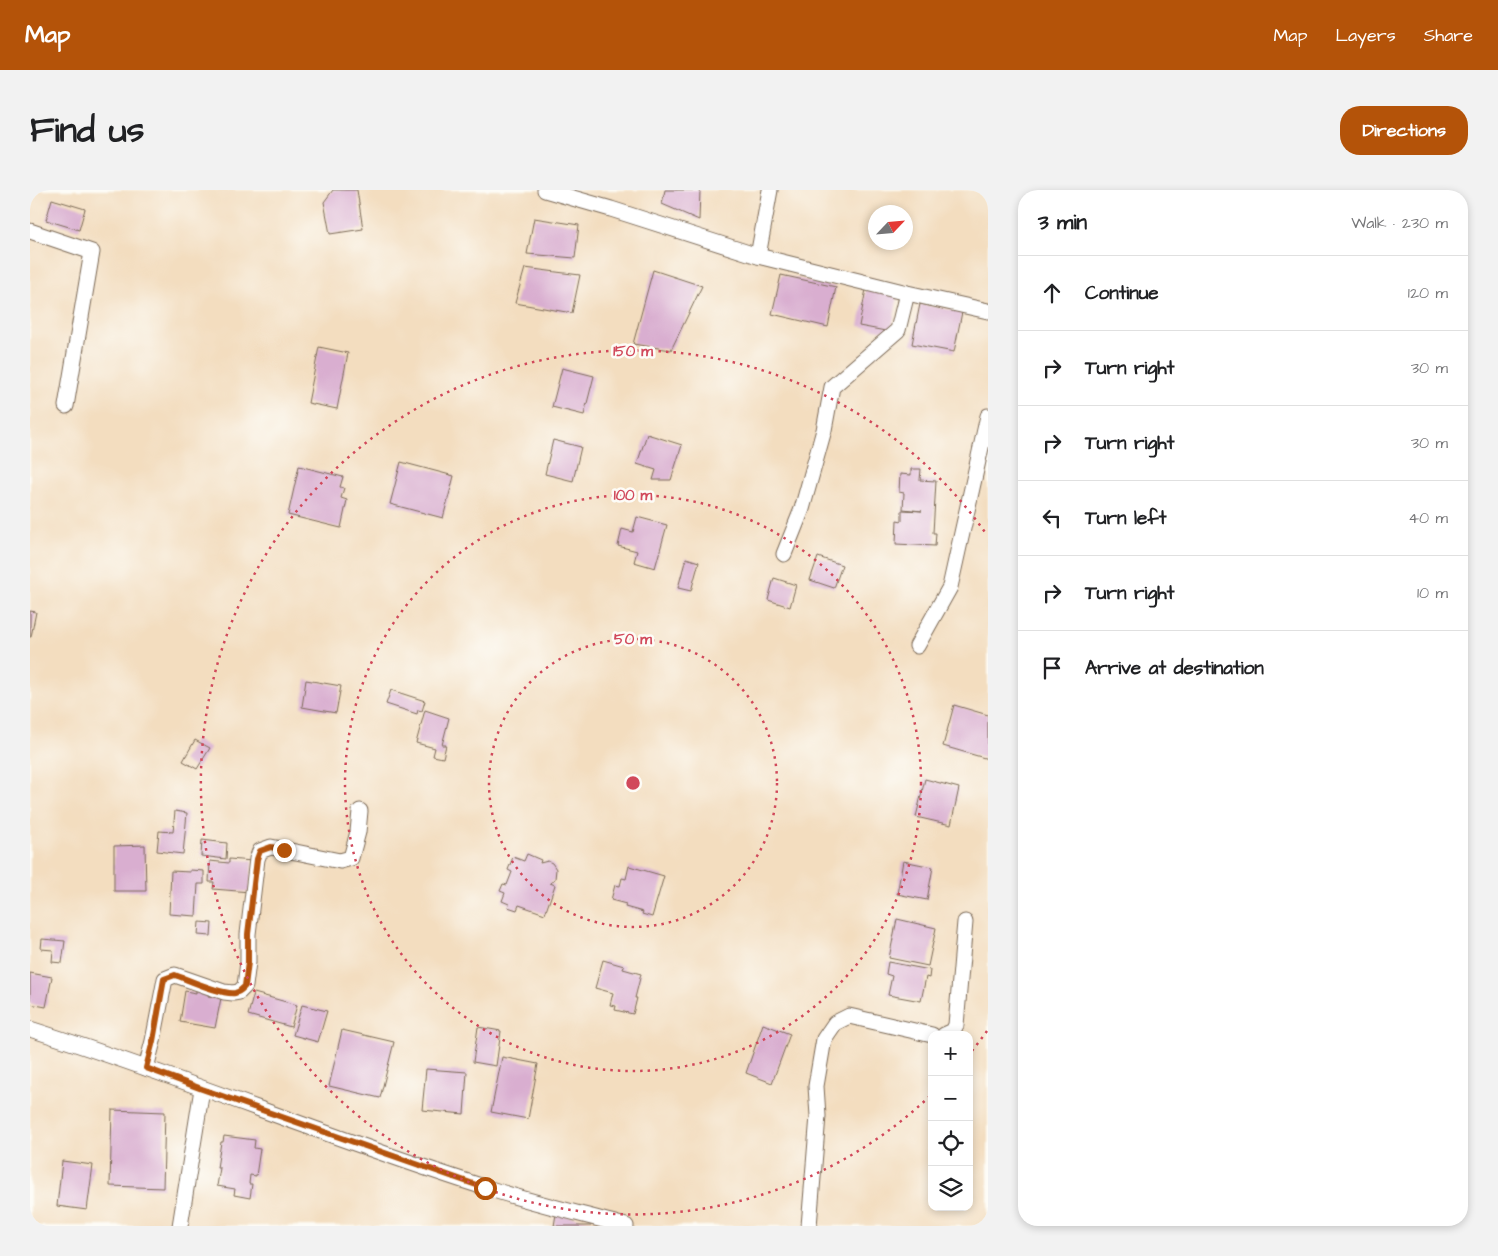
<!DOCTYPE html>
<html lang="en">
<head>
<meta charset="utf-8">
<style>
	body { margin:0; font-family:"Architects Daughter",sans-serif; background:#f2f2f2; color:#202124 }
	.controls { position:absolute; right:15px; bottom:15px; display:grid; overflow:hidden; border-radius:10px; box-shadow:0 2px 8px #0003 }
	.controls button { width:45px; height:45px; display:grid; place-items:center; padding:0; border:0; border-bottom:1px solid #e0e0e0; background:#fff; color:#202124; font:25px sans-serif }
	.compass { position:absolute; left:838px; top:15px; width:45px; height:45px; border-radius:50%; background:#fff; box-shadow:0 2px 8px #0003; rotate:64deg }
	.stop { position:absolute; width:15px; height:15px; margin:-11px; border:4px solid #b45309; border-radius:50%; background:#fff }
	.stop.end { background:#b45309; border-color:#fff; box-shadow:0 1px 5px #0008 }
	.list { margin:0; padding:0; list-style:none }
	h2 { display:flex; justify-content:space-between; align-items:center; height:65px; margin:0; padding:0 20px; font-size:21px }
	h2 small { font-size:16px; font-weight:400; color:#757577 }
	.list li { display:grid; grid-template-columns:32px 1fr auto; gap:15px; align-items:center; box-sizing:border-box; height:75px; padding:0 20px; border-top:1px solid #e0e0e0 }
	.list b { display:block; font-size:19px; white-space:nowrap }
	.list em { font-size:16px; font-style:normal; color:#757577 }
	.icon { flex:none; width:28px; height:28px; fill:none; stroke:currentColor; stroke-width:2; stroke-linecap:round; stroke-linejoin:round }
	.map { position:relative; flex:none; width:958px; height:1036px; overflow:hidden; border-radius:20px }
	header { display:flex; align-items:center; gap:30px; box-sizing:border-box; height:70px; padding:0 25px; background:#b45309; color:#fff }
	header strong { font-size:24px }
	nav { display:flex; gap:28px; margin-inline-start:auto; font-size:18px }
	.intro { display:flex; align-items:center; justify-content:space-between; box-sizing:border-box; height:120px; padding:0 30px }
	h1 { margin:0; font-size:35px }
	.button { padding:12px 22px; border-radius:20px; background:#b45309; color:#fff; font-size:18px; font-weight:700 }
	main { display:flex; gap:30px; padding:0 30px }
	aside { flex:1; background:#fff; border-radius:20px; box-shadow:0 2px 8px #0003 }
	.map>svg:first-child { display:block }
</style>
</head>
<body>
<header>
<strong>Map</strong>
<nav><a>Map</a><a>Layers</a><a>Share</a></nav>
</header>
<div class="intro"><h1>Find us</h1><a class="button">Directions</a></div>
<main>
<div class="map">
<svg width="958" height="1036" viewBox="0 0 958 1036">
	<rect width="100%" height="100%" fill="#fdfcf7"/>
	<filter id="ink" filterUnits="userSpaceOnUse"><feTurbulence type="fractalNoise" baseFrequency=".02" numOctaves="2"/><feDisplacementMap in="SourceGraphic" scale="10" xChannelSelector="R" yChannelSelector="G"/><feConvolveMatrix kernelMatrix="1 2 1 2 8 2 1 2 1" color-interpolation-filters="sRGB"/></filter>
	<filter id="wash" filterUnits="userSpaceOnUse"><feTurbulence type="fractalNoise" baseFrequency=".0096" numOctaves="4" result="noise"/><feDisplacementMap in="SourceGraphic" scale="20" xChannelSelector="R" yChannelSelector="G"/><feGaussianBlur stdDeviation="1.12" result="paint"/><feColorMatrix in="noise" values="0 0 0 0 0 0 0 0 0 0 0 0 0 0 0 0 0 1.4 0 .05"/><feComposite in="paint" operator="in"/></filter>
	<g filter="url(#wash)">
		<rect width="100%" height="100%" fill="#f3ddbf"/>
		<g id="blocks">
			<g fill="#d9aed0">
				<polygon points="303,0 327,0 333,39 300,44 294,12"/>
				<polygon points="635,0 670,0 669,30 632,14"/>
				<polygon points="22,9 55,19 49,40 16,30"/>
				<polygon points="504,28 549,35 545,68 497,64"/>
				<polygon points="495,78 550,85 542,123 485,113"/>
				<polygon points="623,80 672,96 641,160 603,154"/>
				<polygon points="751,85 806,97 798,137 742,124"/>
				<polygon points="836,99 868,106 861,142 829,136"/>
				<polygon points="890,114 932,122 924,162 882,154"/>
				<polygon points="289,157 318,163 307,219 278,213"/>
				<polygon points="532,178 564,186 554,225 522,217"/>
				<polygon points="617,244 652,255 641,290 623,290 626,280 607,274"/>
				<polygon points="523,250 551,257 543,291 515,284"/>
				<polygon points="371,272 424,286 413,328 360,314"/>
				<polygon points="269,276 313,287 310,297 314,298 311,308 317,310 311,338 258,325"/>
				<polygon points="881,279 891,279 890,290 906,291 903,343 906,343 905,356 866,354 867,330 872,331 872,320 892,321 873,319 874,303 869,302 870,284 881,285"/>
				<polygon points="607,327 637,335 625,378 604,372 607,361 588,356 592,339 603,342"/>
				<polygon points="788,367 812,375 804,398 780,390"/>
				<polygon points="656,368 669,372 661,401 648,398"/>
				<polygon points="744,388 766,395 760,417 738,410"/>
				<polygon points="0,421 6,422 1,447 0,447"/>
				<polygon points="276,490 311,496 306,523 272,517"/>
				<polygon points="361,500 395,511 392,521 388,520 387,524 356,514"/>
				<polygon points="924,515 958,525 958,569 913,556"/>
				<polygon points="395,520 419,528 412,555 416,555 413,568 403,566 405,558 386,553"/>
				<polygon points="165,550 180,558 167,579 153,571"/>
				<polygon points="895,589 929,598 921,635 886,627"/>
				<polygon points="145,621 157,623 153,664 127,661 129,641 143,642"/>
				<polygon points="172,650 197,653 196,669 171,666"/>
				<polygon points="115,655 116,701 84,701 84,656"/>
				<polygon points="497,664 511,670 510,673 518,671 522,673 526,679 525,689 520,693 525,695 515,724 489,715 487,720 478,717 479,714 472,711 475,703 470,701 473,694 477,695 482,682 478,680 483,667 494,671"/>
				<polygon points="199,669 222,671 220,702 183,699 184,692 179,692 180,671 199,673"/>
				<polygon points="873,671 903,677 897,710 867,704"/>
				<polygon points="599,676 634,686 622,727 612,724 613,722 595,717 596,714 581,710 585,695 590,696 592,688 596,689"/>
				<polygon points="160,680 174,681 174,694 168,694 166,726 139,724 141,681 160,682"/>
				<polygon points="867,729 906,738 898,776 859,768"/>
				<polygon points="169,732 182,733 181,746 168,745"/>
				<polygon points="12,749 35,751 32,773 22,772 23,760 11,759"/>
				<polygon points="573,770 594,776 593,779 611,784 605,808 607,808 603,824 585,820 586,816 580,815 583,803 565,798"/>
				<polygon points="858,772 900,780 899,788 896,787 891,811 858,805 862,786 856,784"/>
				<polygon points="0,783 22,787 16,817 0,814"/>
				<polygon points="166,799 180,801 178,806 191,808 185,838 150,832 155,801 166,803"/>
				<polygon points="224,803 267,815 261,837 218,825"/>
				<polygon points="272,815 297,821 288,852 263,845"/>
				<polygon points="733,834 760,844 742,893 716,883"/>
				<polygon points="448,837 471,841 466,876 443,872"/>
				<polygon points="312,840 364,852 350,908 299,896"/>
				<polygon points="472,867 508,874 498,929 461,922"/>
				<polygon points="396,879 437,882 434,924 392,920"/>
				<polygon points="82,920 135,922 133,998 80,996"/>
				<polygon points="194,946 225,950 224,958 230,959 226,986 220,985 219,994 222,994 220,1008 204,1005 205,999 187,996 190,978 187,978 191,952 193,952"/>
				<polygon points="32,971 63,975 57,1020 27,1016"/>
				<polygon points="526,1024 562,1031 561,1036 524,1036"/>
			</g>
		</g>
	</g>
	<g filter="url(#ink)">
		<use href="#blocks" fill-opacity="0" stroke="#7b6956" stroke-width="1"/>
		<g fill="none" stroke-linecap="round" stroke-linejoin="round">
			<g stroke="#7b6956" stroke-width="17">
				<g id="minor">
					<polyline points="515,0 581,19 728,66 877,103 958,121"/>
					<polyline points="0,41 62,62 36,216"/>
					<polyline points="728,66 740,0"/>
					<polyline points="754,364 772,319 794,240 802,197 868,140 877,103"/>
					<polyline points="887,456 920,397 958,226"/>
					<path d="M0 839C153 887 301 949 454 997 500 1012 548 1023 596 1036"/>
					<polyline points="914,845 923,841 926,835 935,732"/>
					<polyline points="116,878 123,851 135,789 145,785 194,802 203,803 209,802 215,796 218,772 218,744 227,669 230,661 241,657 310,671 321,668 328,642 330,621"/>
					<polyline points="150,1036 172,899"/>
					<polyline points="779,1036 788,926 786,896 794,849 805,833 819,826 902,845"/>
				</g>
			</g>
			<use href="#minor" stroke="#fff" stroke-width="15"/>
		</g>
	</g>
	<g fill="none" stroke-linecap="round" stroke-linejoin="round" filter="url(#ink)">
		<path stroke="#b45309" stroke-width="6" d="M254 660 241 657 230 661 227 669 218 744V772L215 796C212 799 210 802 205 803 192 805 159 790 145 785L134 789 123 851 116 878 172 899 455 998"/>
	</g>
	<g fill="none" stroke="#d1495b" stroke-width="2.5" stroke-dasharray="2.5 5">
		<circle cx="603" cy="593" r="144"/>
		<circle cx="603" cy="593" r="288"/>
		<path d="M957 841A432 432 0 0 1 941 862M900 906A432 432 0 1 1 957 345"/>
	</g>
	<circle cx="603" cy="593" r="8" fill="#d1495b" stroke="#fdfcf7" stroke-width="2.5"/>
	<g font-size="15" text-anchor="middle" font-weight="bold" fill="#d1495b" stroke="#fdfcf7" stroke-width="5" stroke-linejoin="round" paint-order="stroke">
		<text x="603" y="166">150 m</text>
		<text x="603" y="310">100 m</text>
		<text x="603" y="454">50 m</text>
	</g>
</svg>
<div class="controls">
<button>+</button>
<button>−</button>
<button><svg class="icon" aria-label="locate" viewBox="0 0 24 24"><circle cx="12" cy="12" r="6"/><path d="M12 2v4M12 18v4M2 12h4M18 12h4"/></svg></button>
<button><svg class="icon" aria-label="layers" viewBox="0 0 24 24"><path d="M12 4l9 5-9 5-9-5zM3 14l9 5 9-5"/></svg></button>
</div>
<svg class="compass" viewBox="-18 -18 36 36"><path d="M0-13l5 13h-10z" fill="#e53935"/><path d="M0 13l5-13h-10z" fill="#757577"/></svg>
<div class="stop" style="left:455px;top:998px"></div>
<div class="stop end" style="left:254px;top:660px"></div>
</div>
<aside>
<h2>3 min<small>Walk · 230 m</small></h2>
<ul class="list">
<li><svg class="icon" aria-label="ahead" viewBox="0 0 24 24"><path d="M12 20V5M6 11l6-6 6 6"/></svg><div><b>Continue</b></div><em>120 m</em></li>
<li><svg class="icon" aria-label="right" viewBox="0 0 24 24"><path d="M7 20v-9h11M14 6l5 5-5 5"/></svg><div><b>Turn right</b></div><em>30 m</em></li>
<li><svg class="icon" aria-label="right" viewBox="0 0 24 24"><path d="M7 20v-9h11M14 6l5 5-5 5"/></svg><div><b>Turn right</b></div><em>30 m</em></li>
<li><svg class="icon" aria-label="left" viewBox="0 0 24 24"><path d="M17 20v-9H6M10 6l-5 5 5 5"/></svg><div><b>Turn left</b></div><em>40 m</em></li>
<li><svg class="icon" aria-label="right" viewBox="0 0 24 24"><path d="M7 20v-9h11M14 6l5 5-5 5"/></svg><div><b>Turn right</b></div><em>10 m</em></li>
<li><svg class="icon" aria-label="arrive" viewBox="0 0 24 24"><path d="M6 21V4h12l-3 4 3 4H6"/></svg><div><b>Arrive at destination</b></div></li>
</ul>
</aside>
</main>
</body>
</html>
